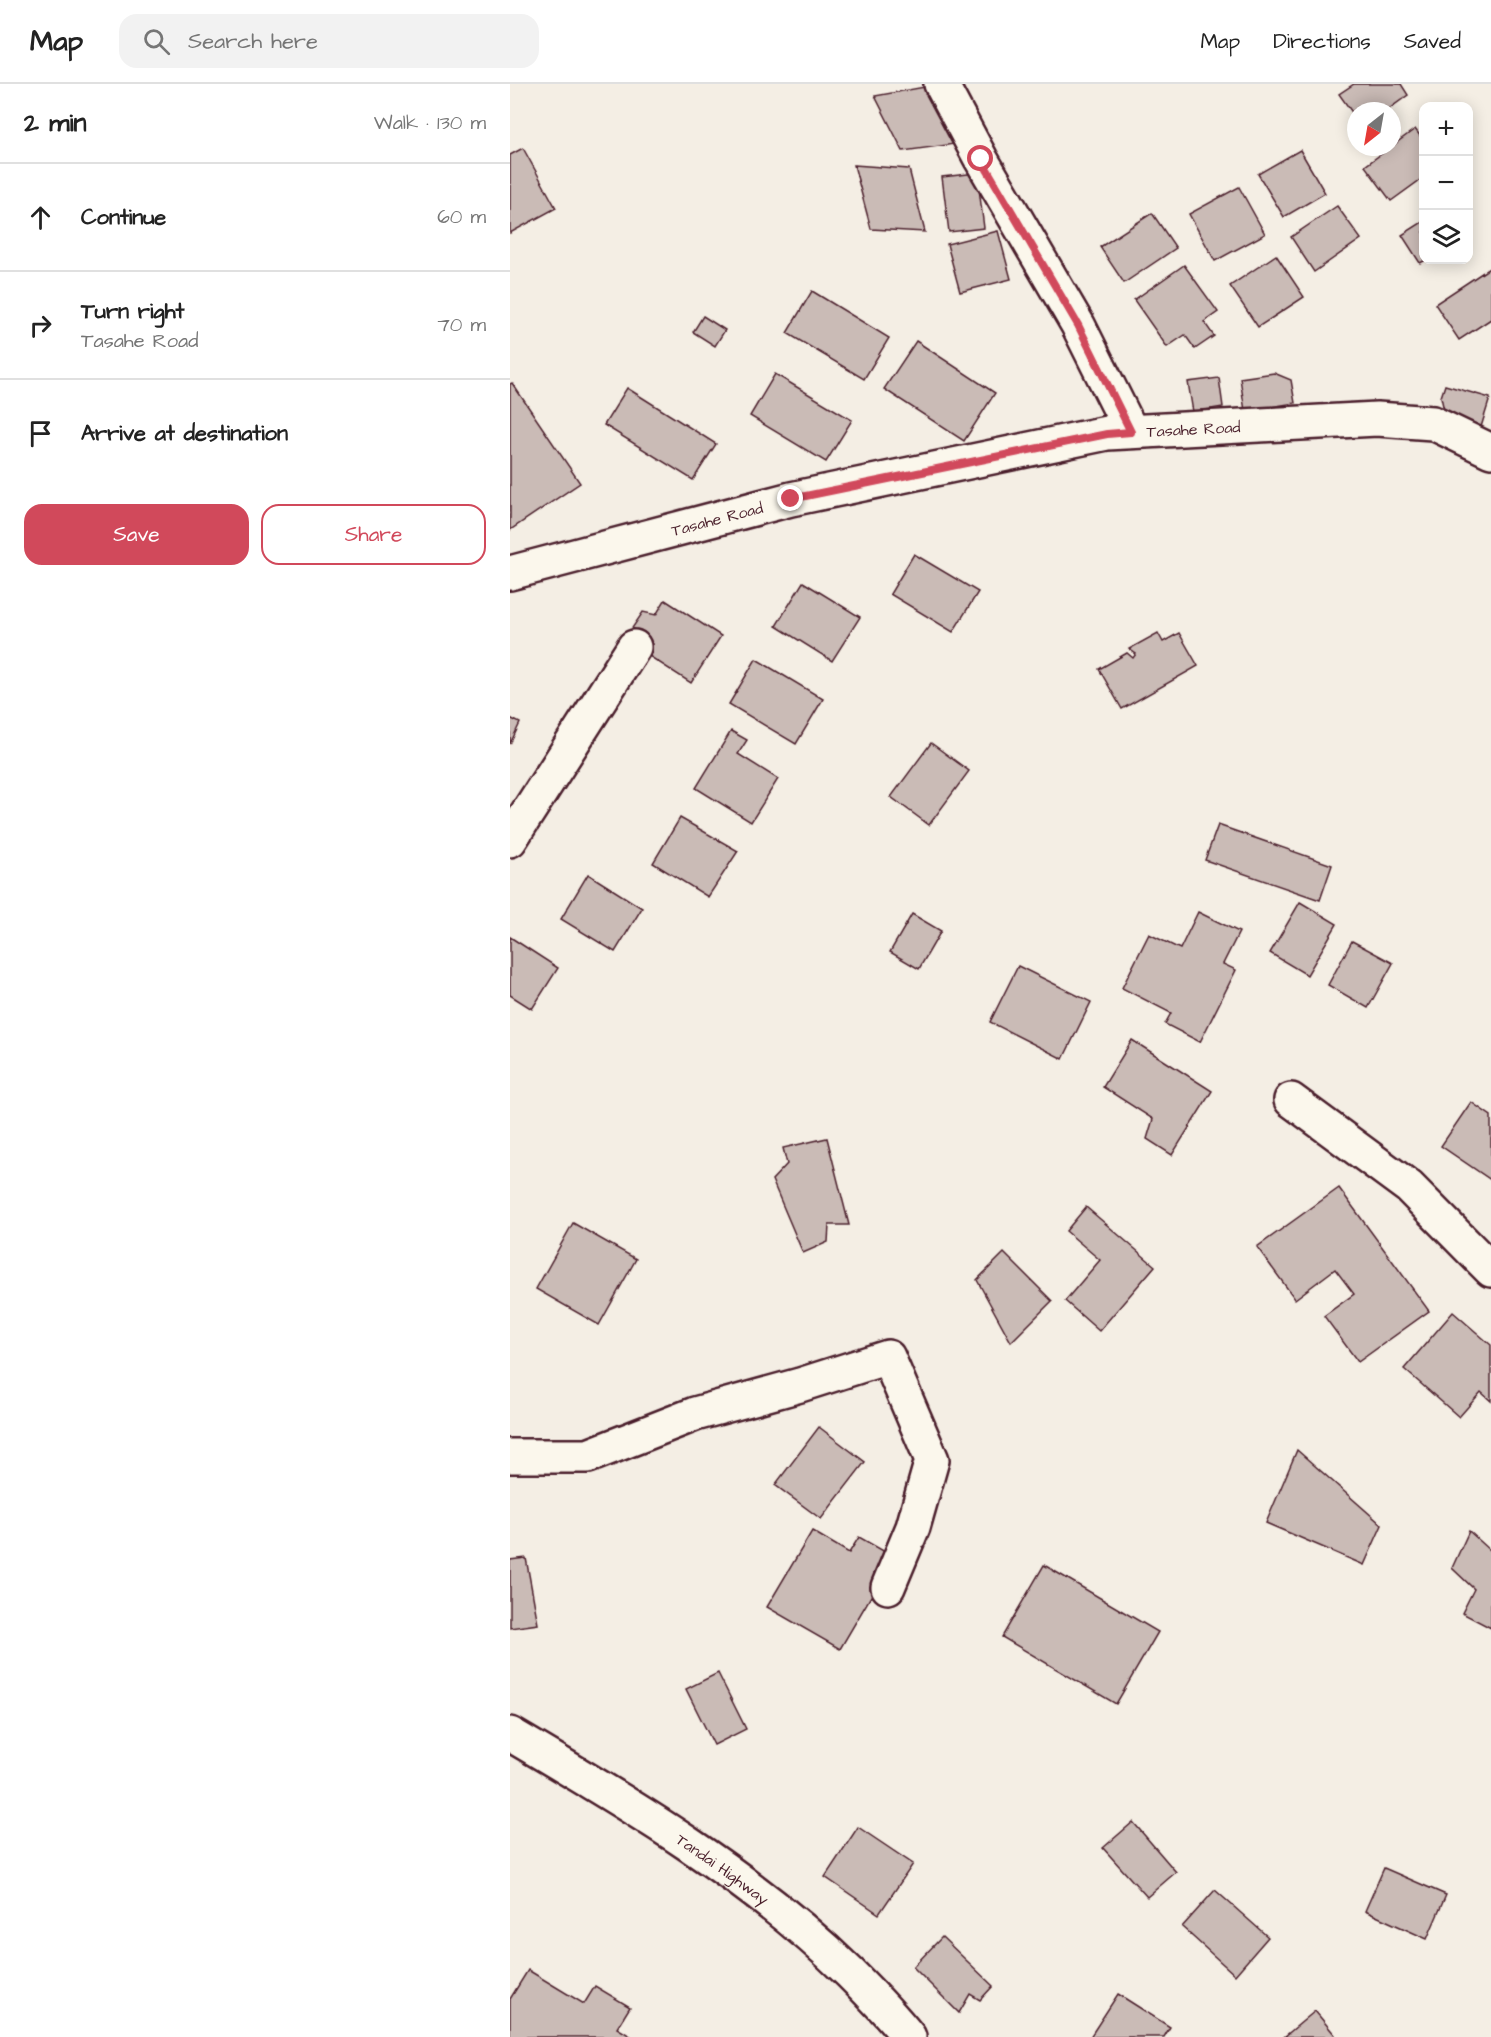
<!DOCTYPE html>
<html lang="en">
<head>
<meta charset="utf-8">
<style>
	body { margin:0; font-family:"Architects Daughter",sans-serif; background:#f2f2f2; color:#222 }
	.controls { position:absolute; right:18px; top:18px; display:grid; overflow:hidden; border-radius:12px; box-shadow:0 3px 15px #0003 }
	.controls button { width:54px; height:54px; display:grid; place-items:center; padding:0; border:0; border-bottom:2px solid #e0e0e0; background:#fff; color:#222; font:30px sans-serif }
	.compass { position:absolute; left:837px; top:18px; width:54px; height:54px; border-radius:50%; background:#fff; box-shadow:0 3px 15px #0003; rotate:211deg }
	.stop { position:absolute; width:18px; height:18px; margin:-14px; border:4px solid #d1495b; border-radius:50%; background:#fff }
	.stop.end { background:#d1495b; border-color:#fff; box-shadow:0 2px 6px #0008 }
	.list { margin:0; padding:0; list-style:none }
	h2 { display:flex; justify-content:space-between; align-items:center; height:78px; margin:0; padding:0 24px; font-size:26px }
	h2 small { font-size:20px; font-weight:400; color:#767676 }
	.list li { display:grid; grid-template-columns:39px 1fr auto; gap:18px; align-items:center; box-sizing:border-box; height:108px; padding:0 24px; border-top:2px solid #e0e0e0 }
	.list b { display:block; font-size:22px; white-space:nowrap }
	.list p { margin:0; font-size:20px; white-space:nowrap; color:#767676 }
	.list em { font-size:20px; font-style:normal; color:#767676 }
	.actions { display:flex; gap:12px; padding:18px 24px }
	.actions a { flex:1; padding:14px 0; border:2px solid #d1495b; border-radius:18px; text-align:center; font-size:21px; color:#d1495b }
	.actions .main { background:#d1495b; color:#fff }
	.icon { flex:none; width:33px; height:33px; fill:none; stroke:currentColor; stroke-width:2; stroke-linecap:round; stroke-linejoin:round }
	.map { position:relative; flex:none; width:981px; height:1953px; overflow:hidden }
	header { display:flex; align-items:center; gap:36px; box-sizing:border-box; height:84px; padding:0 30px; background:#fff; border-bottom:2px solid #e0e0e0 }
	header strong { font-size:28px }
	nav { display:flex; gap:33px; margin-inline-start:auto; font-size:21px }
	.search { width:420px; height:54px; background:#f2f2f2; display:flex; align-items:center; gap:15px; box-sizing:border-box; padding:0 21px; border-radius:18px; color:#767676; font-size:22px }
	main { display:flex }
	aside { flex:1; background:#fff }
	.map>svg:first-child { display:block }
</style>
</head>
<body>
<header>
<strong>Map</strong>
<div class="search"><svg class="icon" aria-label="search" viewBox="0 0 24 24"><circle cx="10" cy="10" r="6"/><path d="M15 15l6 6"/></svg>Search here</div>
<nav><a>Map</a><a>Directions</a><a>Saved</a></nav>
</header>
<main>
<aside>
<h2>2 min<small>Walk · 130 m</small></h2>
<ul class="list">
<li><svg class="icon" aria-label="ahead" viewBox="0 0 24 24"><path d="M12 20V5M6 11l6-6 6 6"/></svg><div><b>Continue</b></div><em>60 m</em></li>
<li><svg class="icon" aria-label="right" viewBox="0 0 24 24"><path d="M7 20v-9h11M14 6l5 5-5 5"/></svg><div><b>Turn right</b><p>Tasahe Road</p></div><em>70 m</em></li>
<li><svg class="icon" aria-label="arrive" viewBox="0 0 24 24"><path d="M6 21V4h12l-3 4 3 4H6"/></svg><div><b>Arrive at destination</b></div></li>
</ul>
<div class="actions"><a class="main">Save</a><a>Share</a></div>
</aside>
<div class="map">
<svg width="981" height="1953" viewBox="0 0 981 1953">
	<rect width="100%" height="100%" fill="#f4eee4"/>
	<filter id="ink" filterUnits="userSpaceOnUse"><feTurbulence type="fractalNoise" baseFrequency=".0167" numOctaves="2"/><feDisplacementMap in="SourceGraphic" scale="12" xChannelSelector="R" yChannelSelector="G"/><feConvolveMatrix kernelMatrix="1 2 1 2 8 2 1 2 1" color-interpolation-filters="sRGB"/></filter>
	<g filter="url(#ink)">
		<g fill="#cabbb6" stroke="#4a1f2b" stroke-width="1.5">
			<polygon points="844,0 891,0 898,11 876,27 846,27 846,34 829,10"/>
			<polygon points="420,2 445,60 393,67 365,12"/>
			<polygon points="905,45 914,57 914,93 881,117 855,82"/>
			<polygon points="13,64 46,124 0,149 0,71"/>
			<polygon points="790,66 815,109 774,133 748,90"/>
			<polygon points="344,81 399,85 415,148 361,145"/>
			<polygon points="467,89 474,144 439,148 432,93"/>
			<polygon points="729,103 755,150 705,177 679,130"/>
			<polygon points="827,122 851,155 804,188 781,153"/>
			<polygon points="642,129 666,164 614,199 590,163"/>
			<polygon points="914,137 914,176 916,176 910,179 892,151"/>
			<polygon points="488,147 501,195 450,208 437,160"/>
			<polygon points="766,171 794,213 748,243 720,202"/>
			<polygon points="674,181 708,228 694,238 704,252 685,265 675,251 657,263 624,216"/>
			<polygon points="981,183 981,235 949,256 925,220"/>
			<polygon points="302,207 379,254 354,295 277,249"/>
			<polygon points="193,232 215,246 205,262 183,248"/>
			<polygon points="406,257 485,309 454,357 374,305"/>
			<polygon points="764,289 781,296 785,319 735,327 730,294"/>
			<polygon points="265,290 342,336 316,378 240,332"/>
			<polygon points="709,294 713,323 683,328 678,298"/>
			<polygon points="2,299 70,399 0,446 0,300"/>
			<polygon points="935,301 980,314 971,343 935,331 931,313"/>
			<polygon points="117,304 206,360 183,396 94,341"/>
			<polygon points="404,470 468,508 443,548 380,510"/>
			<polygon points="293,498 350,533 322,577 266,542"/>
			<polygon points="155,516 211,552 181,599 114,556 133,528 146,531"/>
			<polygon points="648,549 653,558 669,549 688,582 612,625 589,585 617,569 623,574 626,570 619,565"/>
			<polygon points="246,575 313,615 286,660 219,620"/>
			<polygon points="0,634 10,639 0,660"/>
			<polygon points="221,647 237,656 228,670 268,695 241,738 186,704"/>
			<polygon points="421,659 459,687 419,741 381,713"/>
			<polygon points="170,734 228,767 198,813 143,779"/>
			<polygon points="708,741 822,781 810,816 695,776"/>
			<polygon points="78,790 132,824 105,868 51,835"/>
			<polygon points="790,818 827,840 797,891 760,869"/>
			<polygon points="688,828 729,848 713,880 726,886 690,958 655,940 661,929 612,904 639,850 670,865"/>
			<polygon points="402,830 431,847 409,885 380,868"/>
			<polygon points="0,853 48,884 22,925 0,911"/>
			<polygon points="842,857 883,879 858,924 818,901"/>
			<polygon points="508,882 581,918 553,975 480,938"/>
			<polygon points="622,956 702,1007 662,1071 637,1055 643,1035 593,1003"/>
			<polygon points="961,1018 981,1032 981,1096 931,1062"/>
			<polygon points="317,1054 339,1141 319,1141 318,1158 293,1169 262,1096 277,1080 273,1064"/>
			<polygon points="829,1104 919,1227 848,1278 814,1232 844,1210 825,1185 785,1215 747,1163"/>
			<polygon points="576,1123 645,1182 589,1247 555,1217 590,1176 556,1147"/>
			<polygon points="63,1139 126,1175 89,1241 26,1205"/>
			<polygon points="494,1169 542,1217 501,1258 467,1196"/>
			<polygon points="943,1228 981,1261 981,1317 971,1308 949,1333 894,1285"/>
			<polygon points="309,1343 355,1378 311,1435 265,1401"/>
			<polygon points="787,1366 872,1441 854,1481 756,1439"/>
			<polygon points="302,1447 339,1469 349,1453 384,1473 330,1565 257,1523"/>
			<polygon points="959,1447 981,1467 981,1544 952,1529 964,1505 942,1484"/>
			<polygon points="16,1474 28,1540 0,1544 0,1476"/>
			<polygon points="534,1481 648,1548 606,1620 492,1553"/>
			<polygon points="208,1589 236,1645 204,1661 176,1605"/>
			<polygon points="623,1738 666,1788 637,1813 593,1764"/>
			<polygon points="348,1743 403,1780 369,1830 315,1793"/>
			<polygon points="874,1784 936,1811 917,1855 855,1827"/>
			<polygon points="705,1806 758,1853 725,1891 672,1843"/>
			<polygon points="432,1853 483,1902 470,1916 460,1910 449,1929 403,1883"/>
			<polygon points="18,1886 74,1920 85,1902 120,1923 107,1944 122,1953 0,1953 0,1915"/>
			<polygon points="608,1910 660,1943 654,1953 580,1953"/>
			<polygon points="805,1927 825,1951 823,1953 774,1953"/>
		</g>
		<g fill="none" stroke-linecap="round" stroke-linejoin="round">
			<g stroke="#4a1f2b" stroke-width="38">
				<g id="minor">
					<polyline points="431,0 471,75 568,241 621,347"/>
					<path id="s1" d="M0 489 281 415 597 349 867 335 923 339 981 367"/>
					<polyline points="0,756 124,563"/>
					<polyline points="781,1016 899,1103 981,1186"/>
					<polyline points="0,1372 78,1372 185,1330 290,1301 378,1273 422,1376 403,1443 378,1503"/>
				</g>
			</g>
			<g stroke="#4a1f2b" stroke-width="38">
				<g id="major">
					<path id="s2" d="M0 1650C119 1720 241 1792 340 1889 361 1910 381 1930 399 1953"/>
				</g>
			</g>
			<use href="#minor" stroke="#fbf7ec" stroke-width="33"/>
			<use href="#major" stroke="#fbf7ec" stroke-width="33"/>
		</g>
	</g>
	<g fill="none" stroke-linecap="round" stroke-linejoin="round" filter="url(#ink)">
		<polyline stroke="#d1495b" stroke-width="8" points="281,415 597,350 621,348 568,241 471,75"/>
	</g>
	<g text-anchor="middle" stroke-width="6" stroke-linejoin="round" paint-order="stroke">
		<g font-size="16" fill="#4a1f2b" stroke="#fbf7ec">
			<text dy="6" stroke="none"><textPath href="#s1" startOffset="700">Tasahe Road</textPath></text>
			<text dy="6" stroke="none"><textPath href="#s1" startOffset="214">Tasahe Road</textPath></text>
			<text dy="6" stroke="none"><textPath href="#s2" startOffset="252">Tandai Highway</textPath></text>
		</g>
	</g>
</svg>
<div class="controls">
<button>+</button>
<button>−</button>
<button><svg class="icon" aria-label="layers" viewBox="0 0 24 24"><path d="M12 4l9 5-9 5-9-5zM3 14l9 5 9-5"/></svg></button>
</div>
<svg class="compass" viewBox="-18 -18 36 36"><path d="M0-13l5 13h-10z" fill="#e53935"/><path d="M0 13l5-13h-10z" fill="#767676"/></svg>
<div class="stop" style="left:471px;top:75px"></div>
<div class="stop end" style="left:281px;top:415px"></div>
</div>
</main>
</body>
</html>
